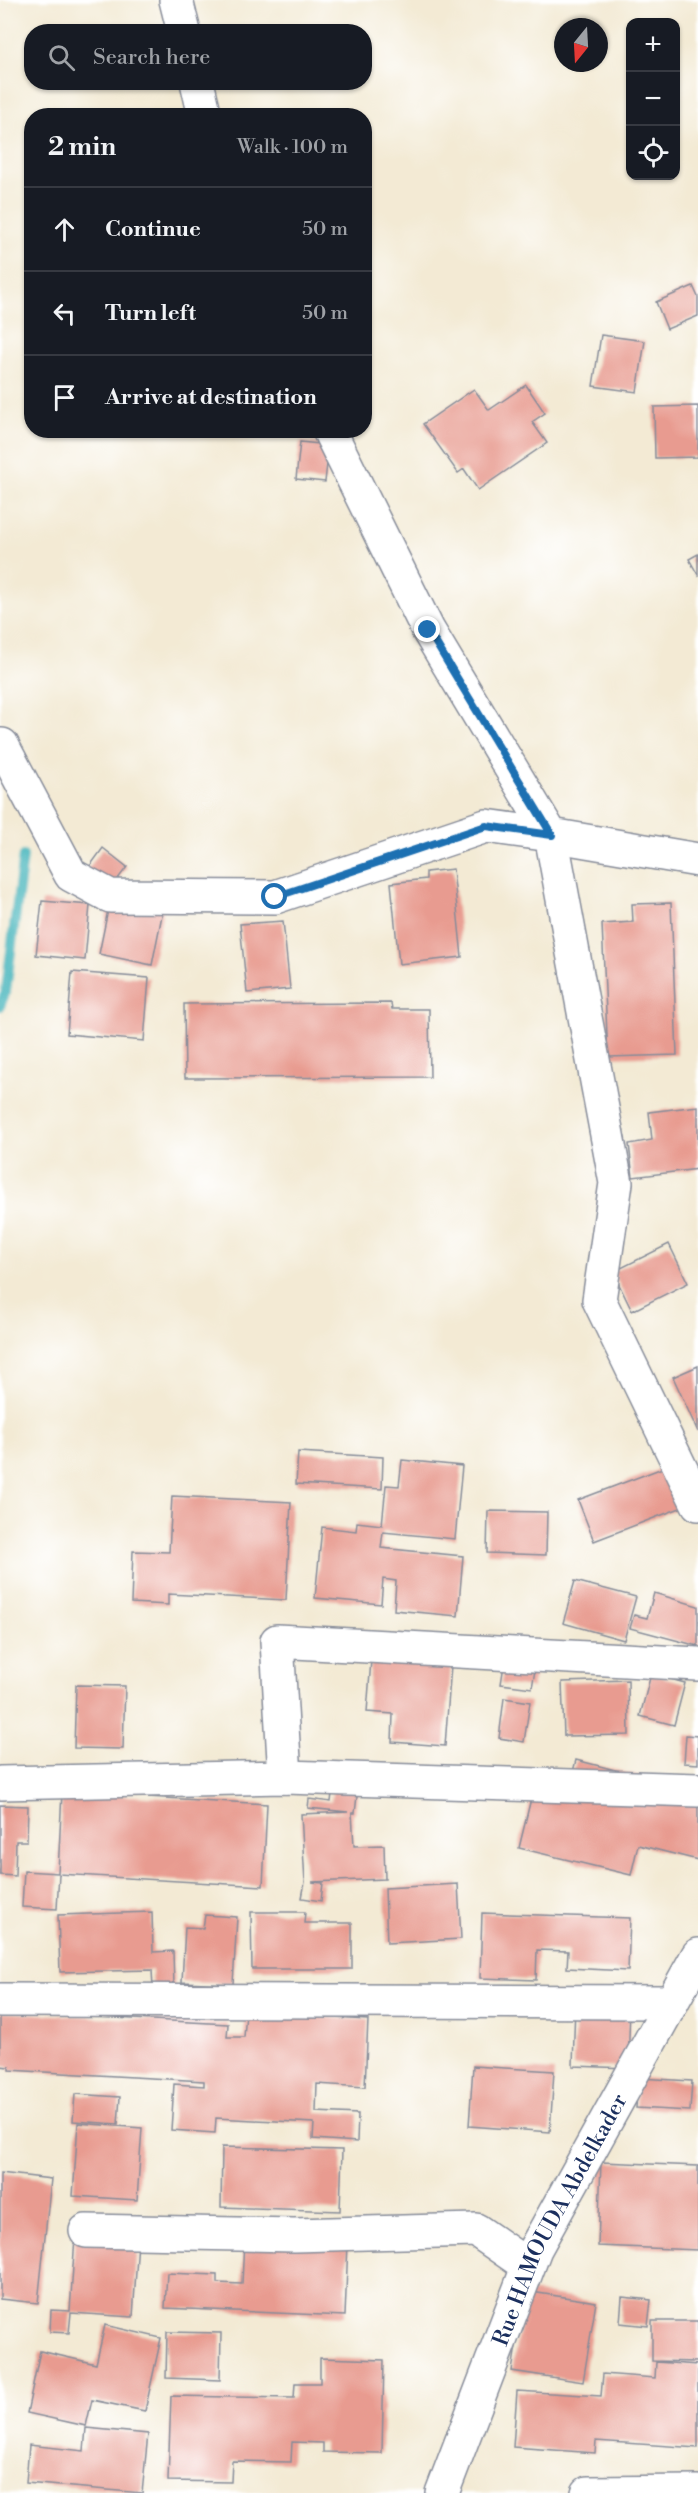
<!DOCTYPE html>
<html lang="en">
<head>
<meta charset="utf-8">
<style>
	body { margin:0; font-family:"Libre Bodoni",serif; background:#20242c; color:#f1f3f6 }
	.controls { position:absolute; right:18px; top:18px; display:grid; overflow:hidden; border-radius:12px; box-shadow:0 2px 4px #0004 }
	.controls button { width:54px; height:54px; display:grid; place-items:center; padding:0; border:0; border-bottom:2px solid #363941; background:#171b24; color:#f1f3f6; font:30px sans-serif }
	.compass { position:absolute; left:554px; top:18px; width:54px; height:54px; border-radius:50%; background:#171b24; box-shadow:0 2px 4px #0004; rotate:198deg }
	.stop { position:absolute; width:18px; height:18px; margin:-14px; border:4px solid #1f6fb2; border-radius:50%; background:#fff }
	.stop.end { background:#1f6fb2; border-color:#fff; box-shadow:0 2px 6px #0008 }
	.list { margin:0; padding:0; list-style:none }
	h2 { display:flex; justify-content:space-between; align-items:center; height:78px; margin:0; padding:0 24px; font-size:26px }
	h2 small { font-size:20px; font-weight:400; color:#9ea1a6 }
	.list li { display:grid; grid-template-columns:39px 1fr auto; gap:18px; align-items:center; box-sizing:border-box; height:84px; padding:0 24px; border-top:2px solid #363941 }
	.list b { display:block; font-size:22px; white-space:nowrap }
	.list em { font-size:20px; font-style:normal; color:#9ea1a6 }
	.icon { flex:none; width:33px; height:33px; fill:none; stroke:currentColor; stroke-width:2; stroke-linecap:round; stroke-linejoin:round }
	.map { position:relative; flex:none; width:698px; height:2493px; overflow:hidden }
	.search { position:absolute; background:#171b24; box-shadow:0 2px 4px #0004; left:24px; top:24px; width:348px; height:66px; display:flex; align-items:center; gap:15px; box-sizing:border-box; padding:0 21px; border-radius:24px; color:#9ea1a6; font-size:22px }
	.panel { position:absolute; background:#171b24; box-shadow:0 2px 4px #0004; left:24px; top:108px; width:348px; height:330px; border-radius:24px }
	.map>svg:first-child { display:block }
</style>
</head>
<body>
<div class="map">
<svg width="698" height="2493" viewBox="0 0 698 2493">
	<rect width="100%" height="100%" fill="#fff"/>
	<filter id="ink" filterUnits="userSpaceOnUse"><feTurbulence type="fractalNoise" baseFrequency=".0167" numOctaves="2"/><feDisplacementMap in="SourceGraphic" scale="12" xChannelSelector="R" yChannelSelector="G"/><feConvolveMatrix kernelMatrix="1 2 1 2 8 2 1 2 1" color-interpolation-filters="sRGB"/></filter>
	<filter id="wash" filterUnits="userSpaceOnUse"><feTurbulence type="fractalNoise" baseFrequency=".008" numOctaves="4" result="noise"/><feDisplacementMap in="SourceGraphic" scale="24" xChannelSelector="R" yChannelSelector="G"/><feGaussianBlur stdDeviation="1.35" result="paint"/><feColorMatrix in="noise" values="0 0 0 0 0 0 0 0 0 0 0 0 0 0 0 0 0 1.4 0 .05"/><feComposite in="paint" operator="in"/></filter>
	<g filter="url(#wash)">
		<rect width="100%" height="100%" fill="#f3ead4"/>
		<g fill="none" stroke-linecap="round" stroke-linejoin="round">
			<polyline stroke="#46b5bc" stroke-width="10" points="0,1006 6,991 23,856"/>
		</g>
		<g id="blocks">
			<g fill="#e89b90">
				<polygon points="693,286 698,297 698,316 667,329 656,302"/>
				<polygon points="601,335 645,341 637,392 593,386"/>
				<polygon points="526,385 545,413 532,422 547,443 478,490 464,469 458,473 423,424 474,389 489,410"/>
				<polygon points="698,406 698,457 655,458 654,407"/>
				<polygon points="300,442 329,445 325,482 296,479"/>
				<polygon points="698,554 698,575 689,559"/>
				<polygon points="103,848 127,867 111,888 87,870"/>
				<polygon points="453,869 462,957 399,964 391,883 426,879 426,872"/>
				<polygon points="110,900 163,910 152,965 99,954"/>
				<polygon points="42,901 90,905 85,960 36,955"/>
				<polygon points="671,903 677,1055 608,1057 602,924 633,922 632,904"/>
				<polygon points="283,921 290,989 247,993 240,924"/>
				<polygon points="72,972 149,978 144,1041 67,1034"/>
				<polygon points="391,1003 392,1009 429,1009 430,1077 185,1078 184,1004"/>
				<polygon points="698,1106 698,1169 633,1177 629,1144 652,1140 649,1112"/>
				<polygon points="669,1244 688,1283 632,1311 613,1272"/>
				<polygon points="698,1366 698,1432 673,1377"/>
				<polygon points="298,1452 383,1457 382,1489 296,1484"/>
				<polygon points="402,1460 462,1466 455,1539 383,1532 381,1548 463,1556 458,1616 394,1610 396,1581 383,1579 381,1604 315,1598 322,1527 356,1531 357,1522 382,1525 386,1485 399,1486"/>
				<polygon points="673,1464 688,1505 594,1541 578,1500"/>
				<polygon points="172,1496 291,1502 286,1600 168,1594 168,1605 131,1603 133,1551 169,1552"/>
				<polygon points="488,1511 547,1512 546,1555 487,1553"/>
				<polygon points="575,1581 636,1597 624,1640 563,1623"/>
				<polygon points="654,1593 698,1606 698,1646 630,1628 634,1615 647,1618"/>
				<polygon points="371,1660 451,1665 445,1746 392,1742 393,1714 367,1712"/>
				<polygon points="504,1665 535,1670 532,1688 501,1684"/>
				<polygon points="651,1674 685,1683 674,1725 640,1716"/>
				<polygon points="628,1680 629,1735 564,1736 562,1682"/>
				<polygon points="76,1685 125,1686 123,1749 74,1748"/>
				<polygon points="504,1698 530,1702 524,1742 499,1738"/>
				<polygon points="686,1735 698,1736 698,1764 684,1763"/>
				<polygon points="576,1760 698,1791 698,1860 638,1845 631,1875 519,1848 535,1782 568,1791"/>
				<polygon points="333,1785 358,1787 355,1813 352,1813 354,1846 384,1845 385,1879 312,1882 323,1883 321,1901 302,1898 305,1882 301,1814 348,1812 308,1808 309,1799 331,1802"/>
				<polygon points="62,1792 267,1804 263,1886 59,1874 57,1909 22,1907 24,1871 58,1873"/>
				<polygon points="0,1805 28,1806 27,1841 16,1841 15,1876 0,1875"/>
				<polygon points="458,1884 461,1939 387,1943 385,1888"/>
				<polygon points="152,1912 153,1952 173,1951 174,1987 153,1988 152,1970 60,1972 58,1915"/>
				<polygon points="251,1912 305,1912 304,1923 352,1923 352,1969 252,1969"/>
				<polygon points="482,1913 630,1918 628,1971 567,1968 568,1951 537,1950 536,1980 480,1978"/>
				<polygon points="205,1915 237,1917 233,1984 182,1982 185,1927 203,1928"/>
				<polygon points="575,2005 630,2007 628,2068 573,2066"/>
				<polygon points="0,2012 228,2024 227,2037 244,2037 246,2013 368,2020 365,2087 317,2084 316,2112 358,2114 357,2142 313,2139 314,2123 216,2118 215,2133 171,2130 174,2084 204,2086 204,2081 9,2070 9,2067 0,2066"/>
				<polygon points="473,2066 554,2071 550,2132 469,2126"/>
				<polygon points="638,2078 692,2081 690,2111 636,2108"/>
				<polygon points="75,2094 120,2097 118,2124 73,2121"/>
				<polygon points="78,2123 142,2128 137,2200 73,2196"/>
				<polygon points="222,2147 342,2150 340,2211 221,2207"/>
				<polygon points="601,2162 698,2166 698,2250 598,2246"/>
				<polygon points="0,2173 51,2179 38,2303 0,2299"/>
				<polygon points="75,2237 138,2241 133,2317 71,2313 69,2333 50,2332 51,2310 70,2311"/>
				<polygon points="244,2239 348,2243 345,2316 165,2308 167,2273 217,2275 217,2283 242,2284"/>
				<polygon points="525,2291 596,2302 583,2382 512,2371"/>
				<polygon points="622,2297 651,2300 648,2326 620,2323"/>
				<polygon points="652,2321 698,2321 698,2362 652,2361"/>
				<polygon points="105,2325 161,2338 145,2411 92,2400 86,2426 27,2413 40,2351 96,2364"/>
				<polygon points="167,2332 221,2333 220,2380 166,2378"/>
				<polygon points="320,2358 384,2360 382,2453 323,2452 323,2443 292,2442 291,2462 232,2461 231,2482 168,2481 171,2396 294,2398 295,2383 320,2383"/>
				<polygon points="656,2362 698,2365 698,2448 596,2441 595,2453 513,2447 517,2391 601,2396 603,2374 655,2378"/>
				<polygon points="86,2428 148,2434 142,2493 26,2483 29,2445 84,2451"/>
			</g>
		</g>
	</g>
	<g filter="url(#ink)">
		<use href="#blocks" fill-opacity="0" stroke="#878c99" stroke-width="1.5"/>
		<g fill="none" stroke-linecap="round" stroke-linejoin="round">
			<g stroke="#878c99" stroke-width="36">
				<g id="minor">
					<polyline points="176,0 184,32"/>
					<polyline points="197,82 205,116"/>
					<polyline points="329,430 428,630 551,835 698,860"/>
					<polyline points="2,745 71,875 110,896 275,897 486,826 551,835 616,1183 599,1300 698,1504"/>
					<polyline points="285,1777 277,1641 698,1664"/>
					<polyline points="0,1783 285,1777 698,1790"/>
					<polyline points="0,2000 672,2002"/>
					<polyline points="86,2231 294,2235 476,2230 528,2266"/>
					<path id="s1" d="M442 2493 535 2249 698 1955"/>
					<polyline points="588,2493 698,2492"/>
				</g>
			</g>
			<use href="#minor" stroke="#fff" stroke-width="33"/>
		</g>
	</g>
	<g fill="none" stroke-linecap="round" stroke-linejoin="round" filter="url(#ink)">
		<polyline stroke="#1f6fb2" stroke-width="8" points="275,897 486,826 552,835 428,630"/>
	</g>
	<g text-anchor="middle" stroke-width="6" stroke-linejoin="round" paint-order="stroke">
		<g font-size="22" fill="#1b2f5e" stroke="#fff">
			<text dy="8" stroke="none"><textPath href="#s1" startOffset="298">Rue HAMOUDA Abdelkader</textPath></text>
		</g>
	</g>
</svg>
<div class="controls">
<button>+</button>
<button>−</button>
<button><svg class="icon" aria-label="locate" viewBox="0 0 24 24"><circle cx="12" cy="12" r="6"/><path d="M12 2v4M12 18v4M2 12h4M18 12h4"/></svg></button>
</div>
<svg class="compass" viewBox="-18 -18 36 36"><path d="M0-13l5 13h-10z" fill="#e53935"/><path d="M0 13l5-13h-10z" fill="#9ea1a6"/></svg>
<div class="stop" style="left:275px;top:897px"></div>
<div class="stop end" style="left:428px;top:630px"></div>
<div class="search"><svg class="icon" aria-label="search" viewBox="0 0 24 24"><circle cx="10" cy="10" r="6"/><path d="M15 15l6 6"/></svg>Search here</div>
<section class="panel">
<h2>2 min<small>Walk · 100 m</small></h2>
<ul class="list">
<li><svg class="icon" aria-label="ahead" viewBox="0 0 24 24"><path d="M12 20V5M6 11l6-6 6 6"/></svg><div><b>Continue</b></div><em>50 m</em></li>
<li><svg class="icon" aria-label="left" viewBox="0 0 24 24"><path d="M17 20v-9H6M10 6l-5 5 5 5"/></svg><div><b>Turn left</b></div><em>50 m</em></li>
<li><svg class="icon" aria-label="arrive" viewBox="0 0 24 24"><path d="M6 21V4h12l-3 4 3 4H6"/></svg><div><b>Arrive at destination</b></div></li>
</ul>
</section>
</div>
</body>
</html>
